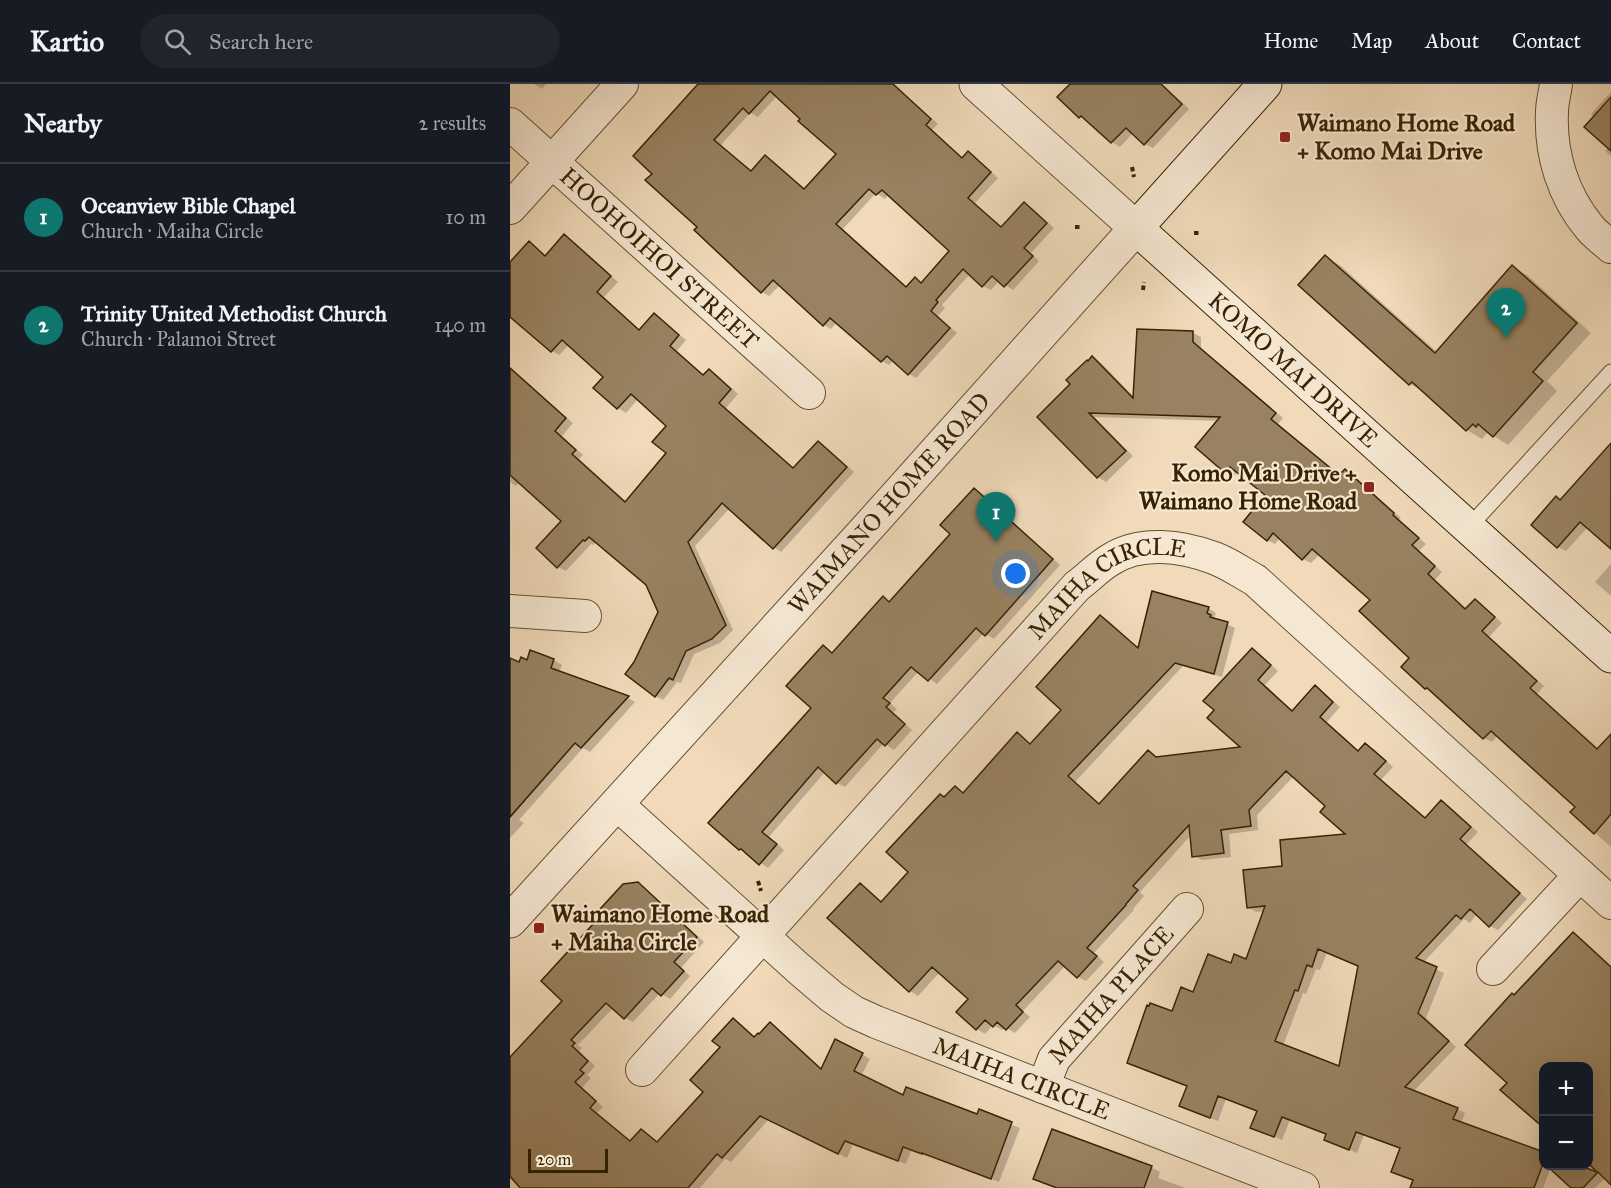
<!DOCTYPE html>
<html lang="en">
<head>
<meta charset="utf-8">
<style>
	body { margin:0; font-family:"IM FELL Great Primer",serif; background:#20242c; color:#f1f3f6 }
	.controls { position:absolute; right:18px; bottom:18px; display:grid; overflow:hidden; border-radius:12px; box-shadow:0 6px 24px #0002 }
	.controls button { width:54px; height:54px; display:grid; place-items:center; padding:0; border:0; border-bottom:2px solid #363941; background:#171b24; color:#f1f3f6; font:30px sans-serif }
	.scale { position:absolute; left:18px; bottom:15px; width:80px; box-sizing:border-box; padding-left:6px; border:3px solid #382301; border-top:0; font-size:16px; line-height:21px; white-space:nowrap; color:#382301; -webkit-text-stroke:4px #f5e7d2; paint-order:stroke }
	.you { position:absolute; left:506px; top:490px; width:21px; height:21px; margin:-15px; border:4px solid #fff; border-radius:50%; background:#1a73e8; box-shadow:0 0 0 9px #1a73e833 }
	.badge { display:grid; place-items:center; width:39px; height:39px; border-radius:50%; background:#0f766e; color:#fff; font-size:20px; font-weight:700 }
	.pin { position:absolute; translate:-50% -50px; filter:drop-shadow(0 2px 3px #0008) }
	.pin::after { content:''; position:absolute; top:32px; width:21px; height:18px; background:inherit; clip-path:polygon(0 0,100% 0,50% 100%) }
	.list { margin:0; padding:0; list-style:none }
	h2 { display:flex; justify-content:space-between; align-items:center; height:78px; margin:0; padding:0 24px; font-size:26px }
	h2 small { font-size:20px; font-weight:400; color:#9ea1a6 }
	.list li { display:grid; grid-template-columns:39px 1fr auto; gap:18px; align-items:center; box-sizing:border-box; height:108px; padding:0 24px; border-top:2px solid #363941 }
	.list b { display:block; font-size:22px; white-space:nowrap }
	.list p { margin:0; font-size:20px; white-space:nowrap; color:#9ea1a6 }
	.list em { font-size:20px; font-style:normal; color:#9ea1a6 }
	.icon { flex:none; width:33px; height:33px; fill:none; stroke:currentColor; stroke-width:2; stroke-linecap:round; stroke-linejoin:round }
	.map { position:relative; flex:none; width:1101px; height:1104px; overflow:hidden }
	header { display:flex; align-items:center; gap:36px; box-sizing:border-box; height:84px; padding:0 30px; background:#171b24; border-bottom:2px solid #363941 }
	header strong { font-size:28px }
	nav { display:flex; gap:33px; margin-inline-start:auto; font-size:21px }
	.search { width:420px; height:54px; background:#20242c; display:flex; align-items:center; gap:15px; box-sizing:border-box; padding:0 21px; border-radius:33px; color:#9ea1a6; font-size:22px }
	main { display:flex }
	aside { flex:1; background:#171b24 }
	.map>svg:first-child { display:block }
</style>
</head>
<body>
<header>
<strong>Kartio</strong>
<div class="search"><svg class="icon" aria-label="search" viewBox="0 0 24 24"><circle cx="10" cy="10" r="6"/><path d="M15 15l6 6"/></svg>Search here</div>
<nav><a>Home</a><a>Map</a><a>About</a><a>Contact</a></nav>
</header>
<main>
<aside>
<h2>Nearby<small>2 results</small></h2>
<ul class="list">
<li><span class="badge">1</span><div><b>Oceanview Bible Chapel</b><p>Church · Maiha Circle</p></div><em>10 m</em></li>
<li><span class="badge">2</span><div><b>Trinity United Methodist Church</b><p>Church · Palamoi Street</p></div><em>140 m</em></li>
</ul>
</aside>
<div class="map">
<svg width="1101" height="1104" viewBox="0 0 1101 1104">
	<rect width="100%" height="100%" fill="#f0daba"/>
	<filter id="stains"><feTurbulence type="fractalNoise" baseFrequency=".00333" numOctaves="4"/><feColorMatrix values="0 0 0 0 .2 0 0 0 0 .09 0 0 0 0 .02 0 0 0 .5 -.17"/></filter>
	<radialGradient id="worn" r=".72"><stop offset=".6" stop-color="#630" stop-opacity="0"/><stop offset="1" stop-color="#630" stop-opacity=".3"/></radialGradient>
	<g fill="#0003" fill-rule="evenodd">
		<polygon points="24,0 36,0 32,5"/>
		<path d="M190 0H379L406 20 428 40 422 46 453 74 458 69 466 74 488 94 465 119 492 144 514 120 522 124 544 144 521 169 529 177 503 206 489 197 481 206 473 202 460 190 432 221 435 224 428 232 447 249 406 294 399 290 384 276 379 281 372 277 327 238 321 245 314 241 270 201 259 212 252 208 189 142 144 90ZM267 12 328 70 296 106 263 77 255 73 242 88 211 61 240 29 248 33ZM366 109 375 115 379 110 442 167 412 199 405 195 398 204 333 145Z"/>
		<polygon points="562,0 652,0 679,25 643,64 635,60 623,49 610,63 602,58 578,37 570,32"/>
		<polygon points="1101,8 1101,72 1095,67 1099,63 1084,33 1081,30"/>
		<polygon points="55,152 62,157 108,198 94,213 131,247 145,231 152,236 176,256 167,267 194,292 199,287 207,291 228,310 216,324 284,385 308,359 316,363 344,388 271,468 264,463 220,424 185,462 223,546 210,559 184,570 171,599 167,598 153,616 145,612 126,579 150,528 138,500 86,458 83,461 81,460 56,487 48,483 28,464 54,436 10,398 6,402 0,398 0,283 63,339 52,352 73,371 69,375 117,418 158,369 158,342 128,315 116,329 108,324 85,304 95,293 59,261 49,271 42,267 0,231 0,193 19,159 37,172"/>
		<polygon points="816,173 831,182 927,268 1002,183 1017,191 1081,249 1037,297 1047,307 998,361 978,348 972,355 957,346 915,308 900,300"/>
		<polygon points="628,247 683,249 691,253 691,264 773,334 768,340 830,392 835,387 843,391 891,434 889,436 916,460 909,467 932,488 925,496 957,525 965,517 973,522 992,539 979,553 1034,602 1027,610 1089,665 1101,652 1101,763 1062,728 1067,723 988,651 982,658 974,654 924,609 916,604 901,574 862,516 810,470 801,479 793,475 770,454 765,460 757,456 757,411 728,387 724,392 716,388 709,337 584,333 623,372 596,398 588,393 529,333 563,300 583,274 591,279 625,314"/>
		<polygon points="1101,361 1101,463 1078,443 1056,467 1048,463 1051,417"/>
		<polygon points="464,406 472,410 550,481 484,555 474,549 427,600 409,587 380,619 387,625 383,629 402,646 384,666 374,659 335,703 327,699 315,688 259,753 274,766 258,784 230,765 303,624 313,563 324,570 373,514 381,518 442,450"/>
		<polygon points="1101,480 1101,512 1085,498"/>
		<path d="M698 524 706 529 704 534 725 544 712 593 673 582 565 698 590 720 638 668 648 674 734 665 706 626 742 566 750 570 768 587 755 601 783 627 805 603 813 608 830 623 817 638 850 668 856 661 864 665 883 683 871 696 916 734 931 718 939 722 968 748 956 761 1017 815 988 846 980 842 967 830 960 839 954 835 913 879 934 889 916 934 946 963 903 1008 947 1025 955 1029 951 1040 1034 1070V1082H1066L1086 1089 1078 1082V982H1034L1000 999 1004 913 1063 850 1071 854 1101 882V1098L1096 1093 1085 1104H1063L1041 1083 1033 1104H902L904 1097 882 1087 891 1065 854 1051 847 1069 816 1056 818 1051 780 1036 772 1056 742 1043 749 1027 716 1015 708 1037 679 1026 671 1022 678 1003 627 983 619 979 663 929 684 910 722 881 737 877 755 827 746 828 738 823 774 784 839 751 817 722 784 692 747 731 748 746 719 750 721 773 692 776 684 772 681 751 630 808 634 812 623 825 624 826 584 869 594 878 576 897 568 893 555 882 513 927 520 933 505 949 495 943 492 946 483 941 475 950 467 945 448 928 460 914 430 888 408 912 400 907 319 834 350 801 358 805 372 818 400 788 434 714 445 704 454 709 508 650 522 661 553 626 591 532 599 537 629 565ZM817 869 850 883 830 984 773 962 793 909 796 910 806 885 810 886Z"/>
		<polygon points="21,568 44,576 52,581 49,589 118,614 125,618 80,668 73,664 9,736 14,739 0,754 0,579 10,580 18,578"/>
		<polygon points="128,800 136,805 194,858 171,884 180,892 160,915 150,909 123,938 115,934 104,923 68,961 72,964 69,967 85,982 77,991 81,994 72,1004 93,1023 87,1029 121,1058 131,1047 148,1059 195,1008 223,936 231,940 246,954 260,940 268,945 312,985 352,970 360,975 351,992 394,1013 467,1032 469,1027 510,1044 489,1098 420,1072 420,1073 401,1067 396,1080 343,1060 337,1074 259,1035 221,1078 215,1075 190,1104 12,1104 0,1095 0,976 54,917"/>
		<polygon points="543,1047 642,1084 650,1088 648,1094 675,1104 547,1104 533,1099 525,1095"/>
	</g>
	<g fill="#988261" stroke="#382301" stroke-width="1.5" fill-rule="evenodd">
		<path d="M188 0H383L421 35 416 41 452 74 458 67 481 88 458 114 491 143 514 118 537 139 514 164 523 172 494 203 482 192 472 203 453 185 426 216 428 218 421 227 440 244 398 291 377 272 371 278 320 234 313 242 263 196 251 209 184 146 187 143 135 96 142 90 123 72ZM260 7 290 35 288 37 326 70 294 105 255 71 241 87 204 56 233 24 239 30ZM359 105 366 111 372 106 439 167 411 199 405 193 396 203 326 140Z"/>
		<polygon points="560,0 651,0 672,20 634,61 616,44 601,59 571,32 569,34 547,13"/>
		<polygon points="1101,13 1101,67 1074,43"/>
		<polygon points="54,150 101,192 87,208 129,246 144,229 169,251 160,262 193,291 199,285 221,305 209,319 283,384 308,357 337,383 263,465 212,419 178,458 216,541 202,555 176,567 163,596 159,594 145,613 115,590 124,578 148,528 136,501 79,453 75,457 73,456 47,484 26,464 51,437 0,391 0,284 56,334 45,347 66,366 62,370 115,418 156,369 142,358 156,342 121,310 107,325 83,304 93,293 52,256 41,268 0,233 0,178 19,157 35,172"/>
		<polygon points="815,171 925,269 1002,181 1067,239 1023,288 1033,297 983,353 968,340 966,343 963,340 956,347 902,298 899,301 788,201"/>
		<polygon points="627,245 683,247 683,258 766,329 761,335 829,391 835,385 884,429 883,431 909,454 902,461 925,482 918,490 955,525 965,515 985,533 972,547 1027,597 1020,604 1087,665 1101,650 1101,730 1084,750 1060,728 1065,723 981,647 973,655 917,604 915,605 891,583 899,574 849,527 860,516 802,465 792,476 763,449 757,457 733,438 755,411 720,383 715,389 685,363 710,333 579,329 616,367 587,394 527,333 560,300 556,296 577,276 578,277 582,272 623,314"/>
		<polygon points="1101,359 1101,465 1070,438 1047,464 1021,441 1046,412 1050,416"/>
		<polygon points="464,404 543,475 475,552 466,544 418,597 401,583 373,614 380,619 376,623 395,640 375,662 367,655 326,700 308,683 252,748 267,760 249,781 231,765 229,766 198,739 301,624 276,602 313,561 322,569 373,512 379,518 440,450 430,441"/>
		<path d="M642 507 699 523 697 529 701 531 700 533 718 538 704 590 665 579 558 692 589 720 638 666 646 673 730 663 697 634 704 626 693 617 742 564 761 581 748 596 782 627 805 601 823 618 810 633 848 667 855 659 876 677 864 690 915 734 931 716 961 743 950 755 1010 809 979 843 960 825 951 835 946 831 906 874 927 883 908 929 939 957 895 1003 948 1024 943 1035 1034 1068V1077L1024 1104H900L903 1096 881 1088 890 1064 846 1048 839 1066 814 1056 816 1050 772 1033 764 1053 740 1044 747 1027 708 1012 700 1034 669 1022 677 1002 617 979 637 921 639 922 640 919 662 927 671 903 683 908 698 870 721 879 724 870 736 875 755 822 737 824 733 786 772 782 770 756 835 750 810 728 815 722 776 687 739 726 741 742 711 746 714 769 682 773 679 741 623 802 628 806 616 820V821L577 864 587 872 567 894 548 877 506 921 513 928 496 946 487 938 483 943 475 936 466 946 446 928 458 915 422 883 399 908 317 834 350 799 371 818 398 788 376 768 430 710 434 713 445 702 453 709 507 648 520 660 551 626 526 603 590 531 628 564ZM808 865 848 882 829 982 765 957 785 906 788 907 797 881 802 883Z"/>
		<polygon points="20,566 44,575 41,584 119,612 71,664 65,659 0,733 0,574 9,578 11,573 17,576"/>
		<polygon points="128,798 187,853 164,878 174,887 151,912 142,904 114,935 96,919 61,956 65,959 62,962 78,977 70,986 74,989 65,998 86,1017 80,1024 120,1057 131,1045 147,1058 193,1008 180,996 210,963 202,957 223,934 244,953 248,949 249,950 260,938 311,985 325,955 353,969 344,987 393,1011 396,1003 467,1030 469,1025 502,1038 481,1095 412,1069 412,1070 393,1063 388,1077 335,1057 328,1070 250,1032 212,1074 207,1070 178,1104 10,1104 0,1092 0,973 52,917 31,897 84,839 80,836 113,800"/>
		<polygon points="1063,848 1101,883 1101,1101 1088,1088 1073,1104 1061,1104 1037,1082 1071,1082 1087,1088 1078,1079 1078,982 1034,982 1034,1044 990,1006 997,999 955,961 1002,909 1004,911"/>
		<polygon points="542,1045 642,1082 634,1104 547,1104 523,1095"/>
	</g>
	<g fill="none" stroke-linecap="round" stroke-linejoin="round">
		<g stroke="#66512f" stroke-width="17">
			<polyline id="service" points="958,444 1101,288"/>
		</g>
		<g stroke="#66512f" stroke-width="34">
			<g id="minor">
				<path d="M1046 0C1045 9 1042 18 1042 28 1040 70 1053 112 1080 144 1086 151 1094 157 1101 163"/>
				<path id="s1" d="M0 40 299 309"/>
				<polyline points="0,124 112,0"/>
				<polyline points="0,527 75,532"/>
				<path id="s2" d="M107 720 288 884 322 913 344 928 366 938 793 1104"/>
				<polyline points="983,885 1070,791"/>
				<path id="s3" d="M132 986 567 502C578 494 588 483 600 476 630 456 672 462 704 474 718 479 732 489 745 496L1101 819"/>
				<path id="s4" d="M533 1003 544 975 677 825"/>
			</g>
		</g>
		<g stroke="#66512f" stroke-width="35">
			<g id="tertiary">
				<path id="s5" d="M0 837 361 440 626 144 466 0"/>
			</g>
		</g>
		<g stroke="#382301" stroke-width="35">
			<g id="secondary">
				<path id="s6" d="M755 0 626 144 1101 572"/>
			</g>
		</g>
		<g stroke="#382301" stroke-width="4" stroke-dasharray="4.5 3" stroke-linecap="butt">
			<polyline points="622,83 624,93"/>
			<polyline points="565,143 571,143"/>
			<polyline points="684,149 691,149"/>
			<polyline points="633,206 634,198"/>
			<polyline points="248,797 251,807"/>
		</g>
		<use href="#service" stroke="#f5e7d2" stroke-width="15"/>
		<use href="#minor" stroke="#f5e7d2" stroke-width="32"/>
		<use href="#tertiary" stroke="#f5e7d2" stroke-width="33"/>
		<use href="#secondary" stroke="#f5e7d2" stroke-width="33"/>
	</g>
	<g fill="#8f2418" stroke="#f5e7d2" stroke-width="2">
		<rect x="769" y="47" width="12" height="12" rx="3"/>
		<rect x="853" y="397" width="12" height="12" rx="3"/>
		<rect x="23" y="838" width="12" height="12" rx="3"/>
	</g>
	<g text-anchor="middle" stroke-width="4.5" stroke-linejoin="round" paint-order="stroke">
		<g font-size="24" font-weight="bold" fill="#382301" stroke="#f5e7d2" text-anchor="start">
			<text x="787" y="47">Waimano Home Road<tspan x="787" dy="28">+ Komo Mai Drive</tspan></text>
			<text x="847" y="397" text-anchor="end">Komo Mai Drive +<tspan x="847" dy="28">Waimano Home Road</tspan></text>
			<text x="41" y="838">Waimano Home Road<tspan x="41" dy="28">+ Maiha Circle</tspan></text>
		</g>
		<g font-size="24" fill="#382301" stroke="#f5e7d2">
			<text dy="8" stroke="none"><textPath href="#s1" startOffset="201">HOOHOIHOI STREET</textPath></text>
			<text dy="8" stroke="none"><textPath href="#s6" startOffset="405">KOMO MAI DRIVE</textPath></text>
			<text dy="8" stroke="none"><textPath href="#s5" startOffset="564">WAIMANO HOME ROAD</textPath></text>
			<text dy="8" stroke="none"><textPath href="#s3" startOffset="678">MAIHA CIRCLE</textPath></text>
			<text dy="8" stroke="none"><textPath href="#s4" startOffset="116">MAIHA PLACE</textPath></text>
			<text dy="8" stroke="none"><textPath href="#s2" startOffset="496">MAIHA CIRCLE</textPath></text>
		</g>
	</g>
	<rect width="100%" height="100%" filter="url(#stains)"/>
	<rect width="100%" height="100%" fill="url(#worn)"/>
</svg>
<div class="controls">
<button>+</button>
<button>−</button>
</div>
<div class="scale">20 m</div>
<div class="you"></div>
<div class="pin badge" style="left:486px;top:458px">1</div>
<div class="pin badge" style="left:996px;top:254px">2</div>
</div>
</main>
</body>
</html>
